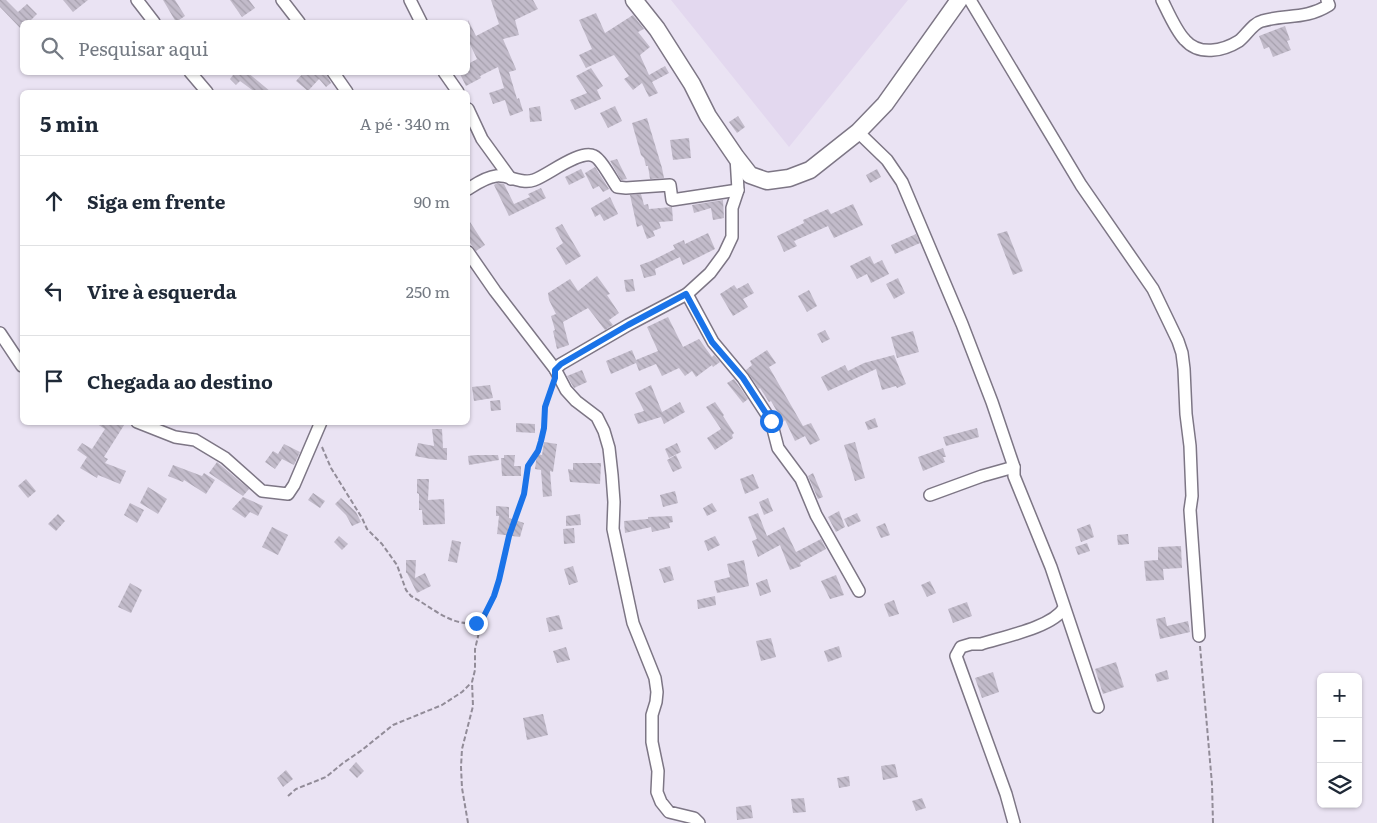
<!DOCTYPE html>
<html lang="pt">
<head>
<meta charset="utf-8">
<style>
	body { margin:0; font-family:Literata,serif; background:#f6f6f7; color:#1f2937 }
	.controls { position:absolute; right:15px; bottom:15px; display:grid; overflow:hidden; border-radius:8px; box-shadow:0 1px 4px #0004 }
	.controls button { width:45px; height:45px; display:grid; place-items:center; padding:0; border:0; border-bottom:1px solid #e0e1e3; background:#fff; color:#1f2937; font:25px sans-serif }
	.stop { position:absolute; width:15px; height:15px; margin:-11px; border:4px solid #1a73e8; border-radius:50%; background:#fff }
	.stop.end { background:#1a73e8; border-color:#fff; box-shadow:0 1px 5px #0008 }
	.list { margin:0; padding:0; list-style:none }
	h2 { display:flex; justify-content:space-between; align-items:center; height:65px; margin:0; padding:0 20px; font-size:21px }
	h2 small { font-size:16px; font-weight:400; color:#747a83 }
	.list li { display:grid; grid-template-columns:32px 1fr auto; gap:15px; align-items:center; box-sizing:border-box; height:90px; padding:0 20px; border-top:1px solid #e0e1e3 }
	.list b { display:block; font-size:19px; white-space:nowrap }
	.list em { font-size:16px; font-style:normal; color:#747a83 }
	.icon { flex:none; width:28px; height:28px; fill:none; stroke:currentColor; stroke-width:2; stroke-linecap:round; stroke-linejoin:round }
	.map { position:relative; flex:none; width:1377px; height:823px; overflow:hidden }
	.search { position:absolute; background:#fff; box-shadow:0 1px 4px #0004; left:20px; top:20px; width:450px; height:55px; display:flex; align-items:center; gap:12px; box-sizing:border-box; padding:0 18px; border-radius:8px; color:#747a83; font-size:19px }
	.panel { position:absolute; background:#fff; box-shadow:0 1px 4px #0004; left:20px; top:90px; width:450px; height:335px; border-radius:8px }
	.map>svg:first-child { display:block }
</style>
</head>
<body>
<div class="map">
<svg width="1377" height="823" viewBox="0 0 1377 823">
	<defs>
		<pattern id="building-back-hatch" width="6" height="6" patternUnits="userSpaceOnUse" patternTransform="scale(1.25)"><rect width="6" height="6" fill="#c2bbca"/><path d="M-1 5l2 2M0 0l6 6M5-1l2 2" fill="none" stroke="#a6a0ad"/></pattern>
	</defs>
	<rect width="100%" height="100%" fill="#eae3f3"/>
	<polygon fill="#e3d8ef" points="671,0 908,0 789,147"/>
	<g fill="url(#building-back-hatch)">
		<polygon points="0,0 6,0 18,12 27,4 37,14 29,22 22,22 22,30 0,7"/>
		<polygon points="63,0 88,0 73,12"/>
		<polygon points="163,0 175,0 185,16 176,22"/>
		<polygon points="230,0 249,0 255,8 242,17"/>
		<polygon points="491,0 533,0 538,9 515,20 519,35 503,39 516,69 516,70 509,72 517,99 519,98 523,111 510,116 505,100 493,104 489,93 504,88 498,67 480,76 481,78 466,86 459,72 468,72 468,64 477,59 468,40 468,20 476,36 499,24"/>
		<polygon points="596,13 605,33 633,15 644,29 638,32 650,47 640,55 649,75 665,66 669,73 652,82 658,93 649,97 642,83 633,90 624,79 629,76 614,55 586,68 579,55 592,49 579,20"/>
		<polygon points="1285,26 1290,40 1287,41 1291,50 1273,57 1269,47 1264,49 1259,36"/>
		<polygon points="591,68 603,86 597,90 601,99 575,110 570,100 587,93 576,76"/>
		<polygon points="230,72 247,72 271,92 255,92 240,81 236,85 230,79 233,75"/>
		<polygon points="304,72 325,72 331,83 326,87 319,79 308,91 296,81"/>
		<polygon points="540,106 542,121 530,122 529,108"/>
		<polygon points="615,106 622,121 608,128 600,113"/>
		<polygon points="738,116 745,127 737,133 729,122"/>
		<polygon points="647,118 662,168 664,178 650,179 648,166 646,166 644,158 641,155 632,123"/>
		<polygon points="689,138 691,158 673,160 670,140"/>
		<polygon points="609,159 610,161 617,159 627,179 621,180"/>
		<polygon points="595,167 609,189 603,192 599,186 593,189 585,173"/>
		<polygon points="581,169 585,177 569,185 565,177"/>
		<polygon points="877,169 881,177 870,183 866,175"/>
		<polygon points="497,183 504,184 514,204 530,197 528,194 541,188 546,198 509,216 494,185"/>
		<polygon points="641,194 644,205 648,204 649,209 672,207 673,221 659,222 661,228 653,231 655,236 647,239 642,225 637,227 630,195"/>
		<polygon points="610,197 618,214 604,221 600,214 595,217 591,208"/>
		<polygon points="723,200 724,218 713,220 711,208 694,213 692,205"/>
		<polygon points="853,204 863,225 834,238 828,226 794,241 797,246 784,252 777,236 804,223 803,220 828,209 831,214"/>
		<polygon points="468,219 485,245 476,251 468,240"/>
		<polygon points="562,224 581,256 566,265 556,248 563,243 555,228"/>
		<polygon points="1007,231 1023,271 1013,275 997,234"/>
		<polygon points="708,233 715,249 683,265 680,257 655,269 656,275 644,278 640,265 651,261 675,249 673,245 684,240 685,244"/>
		<polygon points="916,234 920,243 895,254 891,245"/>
		<polygon points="870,256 874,264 882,260 889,274 871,283 867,274 857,279 850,266"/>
		<polygon points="597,276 610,294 607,295 619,313 609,320 613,325 605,330 588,308 563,322 569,345 557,349 553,331 555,330 551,316 556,314 549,300 548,293 570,279 578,291"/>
		<polygon points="898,278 905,293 894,299 886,284"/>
		<polygon points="633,279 635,291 626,292 624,280"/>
		<polygon points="748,283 754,293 743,299 748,307 733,316 720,294 734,285 737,289"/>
		<polygon points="809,290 817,306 807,312 798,296"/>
		<polygon points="668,317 683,347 699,339 712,357 714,355 720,362 713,367 712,365 696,377 692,371 685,376 679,368 662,376 656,364 639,371 636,363 611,374 606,361 632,350 636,360 658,351 647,327"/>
		<polygon points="825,330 830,339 822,343 817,334"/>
		<polygon points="913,331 919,352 897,358 891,337"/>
		<polygon points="767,350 776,363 769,367 803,426 811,423 820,440 810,445 805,436 795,441 785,420 783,422 771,401 769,402 760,388 759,389 746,370 752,365 750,361"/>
		<polygon points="894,355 906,384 897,388 896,386 882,390 876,369 828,391 821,377 845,365 848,371 864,363"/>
		<polygon points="582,370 587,382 574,388 567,376"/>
		<polygon points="734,379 748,399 743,403 727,383"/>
		<polygon points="490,385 493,398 474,401 472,387"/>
		<polygon points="651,385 662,412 680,402 685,412 664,424 661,417 638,424 634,414 644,411 635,393"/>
		<polygon points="500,400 501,410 491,411 490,401"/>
		<polygon points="715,402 724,415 723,416 734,433 732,435 733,438 715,450 707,438 721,429 706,407"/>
		<polygon points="875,418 878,427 868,430 865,422"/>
		<polygon points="94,422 126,422 104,457 108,459 105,463 126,471 120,484 98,475 97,478 80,468 87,457 77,450 82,443 92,449 105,429"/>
		<polygon points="516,423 535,424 535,433 516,432"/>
		<polygon points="977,428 979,437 946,446 943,437"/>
		<polygon points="432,429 442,429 443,448 447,448 447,460 431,459 415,456 418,443 434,446"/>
		<polygon points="544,442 557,444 553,472 550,471 552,496 543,497 541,470 535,469 537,454 542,455"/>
		<polygon points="855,442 865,478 855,481 844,445"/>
		<polygon points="677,443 681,452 669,458 665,449"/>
		<polygon points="284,444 300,452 294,465 282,459 275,469 265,462 273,451 278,454"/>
		<polygon points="943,448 946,457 943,457 945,462 923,471 918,457"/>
		<polygon points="475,455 498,455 499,460 469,465 468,456"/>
		<polygon points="504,455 515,455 514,466 521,466 521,476 502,476 501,458 504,458"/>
		<polygon points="676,455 682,468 673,472 667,460"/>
		<polygon points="217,462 249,489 243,496 209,473"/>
		<polygon points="573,463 601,463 600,484 570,482 568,469 573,470"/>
		<polygon points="173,465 202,476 204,473 215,480 206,494 184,480 183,482 168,476"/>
		<polygon points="813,473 823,497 818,499 808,476"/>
		<polygon points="753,474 759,488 745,494 740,479"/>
		<polygon points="26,479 36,491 28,498 18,486"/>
		<polygon points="417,479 429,479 428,500 444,499 445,524 423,525 422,510 419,510 419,494 417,493"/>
		<polygon points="148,487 167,499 158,514 140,503"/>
		<polygon points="675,491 678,503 663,507 660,495"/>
		<polygon points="313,493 325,501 320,508 308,500"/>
		<polygon points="243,497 263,506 258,516 250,512 245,518 232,509"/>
		<polygon points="341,498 356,512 361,522 352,526 346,515 335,504"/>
		<polygon points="768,498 773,511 764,515 759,502"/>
		<polygon points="130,503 144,510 137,523 124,515"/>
		<polygon points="712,503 717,511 707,516 703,508"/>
		<polygon points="496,506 509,507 509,518 524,523 520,537 497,534 499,516 496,516"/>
		<polygon points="839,511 845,527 836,532 828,517"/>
		<polygon points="758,513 767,536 784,527 796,552 821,539 826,549 800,563 801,566 790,570 780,545 758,557 752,541 757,539 748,517"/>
		<polygon points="857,513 861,521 848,527 844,519"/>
		<polygon points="58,514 65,521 56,531 48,524"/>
		<polygon points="580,514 581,525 566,526 566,516"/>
		<polygon points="672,516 673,522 669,523 670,528 652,532 651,527 625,533 624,521 648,519 648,517"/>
		<polygon points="885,523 890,535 881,538 876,527"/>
		<polygon points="1090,524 1094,537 1081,542 1077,529"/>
		<polygon points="272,527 288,535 278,555 262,547"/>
		<polygon points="574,528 575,543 564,544 563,529"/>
		<polygon points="1128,534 1129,544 1118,545 1117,535"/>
		<polygon points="339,536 348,544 342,550 334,542"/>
		<polygon points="715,536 720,545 708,551 704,541"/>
		<polygon points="452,540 461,542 457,563 448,561"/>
		<polygon points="1087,543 1090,551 1078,555 1075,547"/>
		<polygon points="1181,546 1182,568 1163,569 1164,580 1146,581 1144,561 1158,560 1158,547"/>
		<polygon points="406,560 416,560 415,578 425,573 431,586 417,593 407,573 406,573"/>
		<polygon points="744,560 749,586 717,593 714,581 730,577 727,564"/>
		<polygon points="573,566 578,582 569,585 564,569"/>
		<polygon points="670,566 674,580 664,583 659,569"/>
		<polygon points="836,575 844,595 830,599 821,581"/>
		<polygon points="767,579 771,592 760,596 756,583"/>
		<polygon points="930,581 936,593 927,597 921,585"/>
		<polygon points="130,583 142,590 131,613 118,607"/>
		<polygon points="715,596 716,605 698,609 697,600"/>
		<polygon points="894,600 899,614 889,617 884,604"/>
		<polygon points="967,602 972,616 953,623 948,609"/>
		<polygon points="559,615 563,629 549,632 546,618"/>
		<polygon points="1165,617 1167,626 1188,621 1190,632 1160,639 1156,619"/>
		<polygon points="771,638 776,657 761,661 756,641"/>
		<polygon points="839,646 842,657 828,662 824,651"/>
		<polygon points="566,647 570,660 557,663 553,651"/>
		<polygon points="1116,662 1124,687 1103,694 1095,669"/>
		<polygon points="1167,670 1169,679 1157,682 1155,674"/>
		<polygon points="993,672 999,692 982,698 975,678"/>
		<polygon points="543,714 548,735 527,740 523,718"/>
		<polygon points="356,762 364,771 357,778 349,770"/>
		<polygon points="895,764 898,777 883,780 881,766"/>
		<polygon points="286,770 293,779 283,787 277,778"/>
		<polygon points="849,776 850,786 839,788 837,778"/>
		<polygon points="804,798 806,812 793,813 791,799"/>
		<polygon points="922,798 926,808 916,811 912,801"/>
		<polygon points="751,805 753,818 737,820 736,807"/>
	</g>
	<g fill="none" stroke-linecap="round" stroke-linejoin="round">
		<g stroke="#7d7685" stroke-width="14">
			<g id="street">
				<polyline points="137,0 154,22"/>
				<polyline points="282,0 299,22"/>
				<polyline points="410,0 421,22"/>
				<polyline points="970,0 1081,185 1153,289 1178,341 1182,353 1184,369 1186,414 1190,446 1192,496 1190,510 1199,636"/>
				<path d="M1162 0C1168 12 1176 31 1185 40 1199 56 1223 51 1239 41 1246 36 1253 23 1262 21 1286 14 1305 20 1329 5L1327 0"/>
				<polyline points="190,72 207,92"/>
				<polyline points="333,72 347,92"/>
				<polyline points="444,72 458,92"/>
				<polyline points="468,109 482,139 511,179"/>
				<polyline points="858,132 887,160 902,182 962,324 992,402 1014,467 1014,476 1051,567 1098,707"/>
				<path d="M468 189C476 184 486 177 496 176 508 174 521 185 534 180 548 175 580 149 594 156 601 159 612 180 617 187L626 188 670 185 672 200 738 190"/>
				<polyline points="468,252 495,291 555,369 566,390 576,401 597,417 604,431 609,448 612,475 614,502 613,529 633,623 655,678 657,692 656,702 652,715 652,742 658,771 657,792 661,802 669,812 694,818 699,823"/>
				<polyline points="687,294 713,342 743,378 771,421 778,448 801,479 816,515 859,591"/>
				<polyline points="0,333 22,366"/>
				<polyline points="555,369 561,364 628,325 687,294 710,273 724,254 732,237 732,208 738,190 736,157"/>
				<polyline points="137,422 175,437 195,440 225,458 262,491 288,494 294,485 321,422"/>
				<polyline points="930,495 982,476 1014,467"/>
				<path d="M1014 823 1006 794 956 656 961 647 971 644H981C1003 637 1053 627 1064 608"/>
			</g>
		</g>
		<g stroke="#7d7685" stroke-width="19">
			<polyline id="secondary" points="634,0 657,29 692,84 708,116 736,157 750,175 767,181 789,178 810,170 858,132 885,104 959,0"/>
		</g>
		<g stroke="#928c98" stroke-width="2" stroke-dasharray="5 2.5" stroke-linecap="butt">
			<path d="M322 447 331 468 362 518 367 529 382 544 397 565 406 590 411 596C432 607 457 632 482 620"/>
			<polyline points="1200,646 1212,784 1213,823"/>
			<polyline points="288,796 296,789 326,777 343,763 362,750 393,725 442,705 462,692 471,683"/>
			<polyline points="468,823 462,788 461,767 462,749 473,706 472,682 475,670 475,649 482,620 494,596 499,580 509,536 524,494 528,466 538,451 541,441 544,428 545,407 552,386"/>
		</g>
		<use href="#street" stroke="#fff" stroke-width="11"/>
		<use href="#secondary" stroke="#fff" stroke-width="16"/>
	</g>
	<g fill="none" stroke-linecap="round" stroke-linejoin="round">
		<polyline stroke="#1a73e8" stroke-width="6" points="476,623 482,620 494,596 499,580 509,536 524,494 528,466 538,451 541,441 544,428 545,407 555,378 555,370 561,364 628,325 686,294 712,342 743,378 771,421"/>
	</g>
</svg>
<div class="controls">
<button>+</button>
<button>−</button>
<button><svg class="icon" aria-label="layers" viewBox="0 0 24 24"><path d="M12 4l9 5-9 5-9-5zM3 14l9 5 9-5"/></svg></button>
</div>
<div class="stop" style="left:771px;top:421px"></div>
<div class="stop end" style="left:476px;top:623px"></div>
<div class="search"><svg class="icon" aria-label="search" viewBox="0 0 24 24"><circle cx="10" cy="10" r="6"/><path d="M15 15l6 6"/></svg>Pesquisar aqui</div>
<section class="panel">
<h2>5 min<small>A pé · 340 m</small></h2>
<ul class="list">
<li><svg class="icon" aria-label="ahead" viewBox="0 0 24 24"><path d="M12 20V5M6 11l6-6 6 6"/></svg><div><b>Siga em frente</b></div><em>90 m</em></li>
<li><svg class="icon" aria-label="left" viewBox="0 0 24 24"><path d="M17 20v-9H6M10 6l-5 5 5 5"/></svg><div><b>Vire à esquerda</b></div><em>250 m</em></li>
<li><svg class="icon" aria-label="arrive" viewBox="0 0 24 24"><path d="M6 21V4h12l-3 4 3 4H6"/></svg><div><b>Chegada ao destino</b></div></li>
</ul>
</section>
</div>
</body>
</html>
